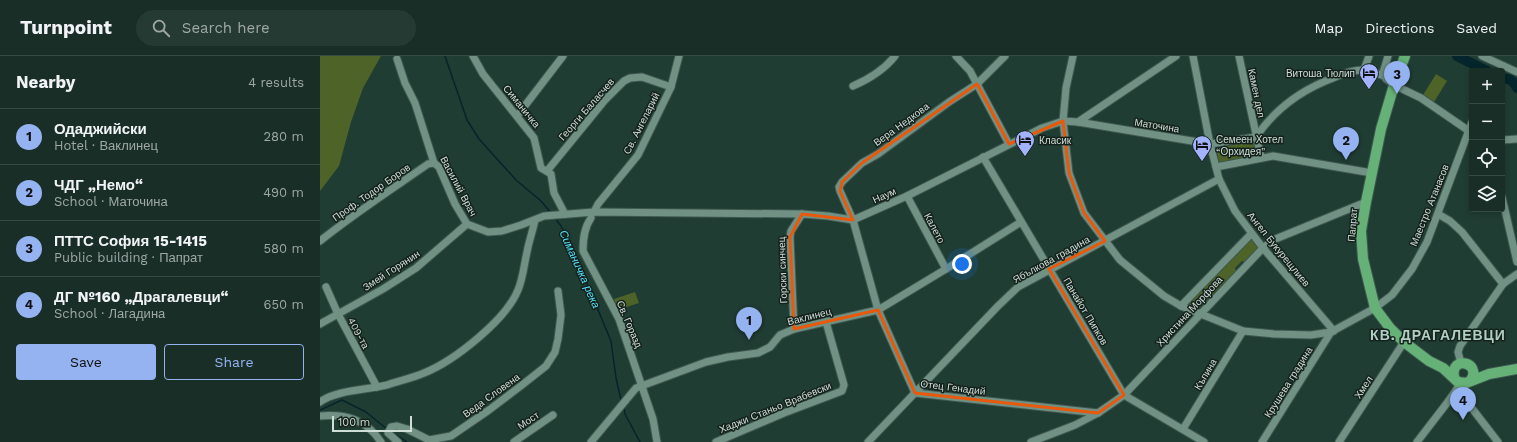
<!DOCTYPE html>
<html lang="en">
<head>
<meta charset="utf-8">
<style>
	body { margin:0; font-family:"Work Sans",sans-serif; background:#253a32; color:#f1f3f6 }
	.controls { position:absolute; right:12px; top:12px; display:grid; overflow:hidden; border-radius:4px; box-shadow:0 2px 6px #0003 }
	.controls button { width:36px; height:36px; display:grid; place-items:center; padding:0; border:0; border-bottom:1px solid #364a43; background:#182e26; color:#f1f3f6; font:20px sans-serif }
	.scale { position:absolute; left:12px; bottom:10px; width:80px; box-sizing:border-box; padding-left:4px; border:2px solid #cfdfd8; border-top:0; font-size:11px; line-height:14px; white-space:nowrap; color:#cfdfd8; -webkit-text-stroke:3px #15211c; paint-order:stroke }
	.you { position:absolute; left:642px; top:208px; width:14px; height:14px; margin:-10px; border:3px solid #fff; border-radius:50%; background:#1a73e8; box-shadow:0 0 0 6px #1a73e833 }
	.badge { display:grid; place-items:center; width:26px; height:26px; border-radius:50%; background:#95b2f1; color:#111; font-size:13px; font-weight:700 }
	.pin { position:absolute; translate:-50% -33px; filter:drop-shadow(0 1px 2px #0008) }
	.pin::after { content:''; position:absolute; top:21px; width:14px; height:12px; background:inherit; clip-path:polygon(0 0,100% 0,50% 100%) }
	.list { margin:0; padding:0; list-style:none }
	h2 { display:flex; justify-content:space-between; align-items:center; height:52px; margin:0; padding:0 16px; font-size:17px }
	h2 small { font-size:13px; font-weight:400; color:#9fa8a7 }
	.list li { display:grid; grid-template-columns:26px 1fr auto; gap:12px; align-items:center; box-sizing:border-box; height:56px; padding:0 16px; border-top:1px solid #364a43 }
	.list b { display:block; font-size:15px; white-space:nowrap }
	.list p { margin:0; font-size:13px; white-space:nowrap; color:#9fa8a7 }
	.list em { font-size:13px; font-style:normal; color:#9fa8a7 }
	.actions { display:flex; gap:8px; padding:12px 16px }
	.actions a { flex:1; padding:9px 0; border:1px solid #95b2f1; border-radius:4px; text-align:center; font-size:14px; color:#95b2f1 }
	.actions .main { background:#95b2f1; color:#111 }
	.icon { flex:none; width:22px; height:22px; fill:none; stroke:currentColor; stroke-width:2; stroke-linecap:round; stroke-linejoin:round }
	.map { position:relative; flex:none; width:1197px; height:386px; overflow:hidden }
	header { display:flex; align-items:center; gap:24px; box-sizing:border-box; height:56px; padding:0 20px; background:#182e26; border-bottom:1px solid #364a43 }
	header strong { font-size:19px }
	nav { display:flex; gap:22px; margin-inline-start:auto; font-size:14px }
	.search { width:280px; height:36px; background:#253a32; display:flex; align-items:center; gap:10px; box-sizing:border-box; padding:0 14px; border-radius:22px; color:#9fa8a7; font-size:15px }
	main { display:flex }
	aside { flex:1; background:#182e26 }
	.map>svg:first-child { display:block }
</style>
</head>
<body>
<header>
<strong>Turnpoint</strong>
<div class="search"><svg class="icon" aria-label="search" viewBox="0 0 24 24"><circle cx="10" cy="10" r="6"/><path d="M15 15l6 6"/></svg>Search here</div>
<nav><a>Map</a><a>Directions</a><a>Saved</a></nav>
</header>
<main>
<aside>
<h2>Nearby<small>4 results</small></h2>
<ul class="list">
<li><span class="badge">1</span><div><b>Одаджийски</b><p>Hotel · Ваклинец</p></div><em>280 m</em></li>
<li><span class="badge">2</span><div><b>ЧДГ „Немо“</b><p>School · Маточина</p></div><em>490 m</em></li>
<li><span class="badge">3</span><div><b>ПТТС София 15-1415</b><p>Public building · Папрат</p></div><em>580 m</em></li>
<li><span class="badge">4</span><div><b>ДГ №160 „Драгалевци“</b><p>School · Лагадина</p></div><em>650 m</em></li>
</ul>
<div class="actions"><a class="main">Save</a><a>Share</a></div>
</aside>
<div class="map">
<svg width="1197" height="386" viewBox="0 0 1197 386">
	<rect width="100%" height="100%" fill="#203d33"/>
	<g fill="#4d6327">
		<polygon points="0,0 61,0 43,32 31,66 19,110 0,135"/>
		<polygon points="1116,18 1127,25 1114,46 1103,39"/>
		<polygon points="933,84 937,101 900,110 896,93"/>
		<polygon points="931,180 939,191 924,206 922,205 915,212 916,215 879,252 865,247"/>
		<polygon points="315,236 319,247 297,254 294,243"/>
	</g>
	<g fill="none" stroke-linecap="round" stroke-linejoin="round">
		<g stroke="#04252b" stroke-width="1.5">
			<polyline points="125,0 147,64 159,83 196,124 221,145 231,157"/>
			<polyline points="235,162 241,170 250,187 291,285 296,322 301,344"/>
			<polyline points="304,352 305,358 320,386"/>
			<polyline points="0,354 22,344 46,356 67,373"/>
			<polyline points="72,376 87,386"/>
		</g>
		<g stroke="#04252b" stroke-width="10">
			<polyline points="1137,0 1167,15"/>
			<path d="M1182 23C1190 22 1194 25 1197 32"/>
		</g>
		<g stroke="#3e5850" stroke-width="9">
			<g id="minor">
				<polyline points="153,0 163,18 214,82 221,112 231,118 234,137 245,158"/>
				<polyline points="636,0 650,15 689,88"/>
				<polyline points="685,0 657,28 629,46 558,98 542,107 522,126 519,131 520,135 533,164 558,254 595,337 778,357"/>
				<polyline points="753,0 746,32 743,65 749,117 764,157 800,204 844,240 861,250 923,275 954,278 991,279 1011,276 1055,252 1072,239 1092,213 1107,186 1152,66"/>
				<polyline points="873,0 890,88 899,123 915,155 943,192 1014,275"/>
				<polyline points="919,0 941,101"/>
				<polyline points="1068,0 1063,17 1066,23 1074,29 1101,42 1152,77"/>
				<polyline points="1162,0 1197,16"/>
				<polyline points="77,3 85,27 95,47 114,107 119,111 135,148 147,168 168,176 182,175 201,169 224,160 274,156 482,158 508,160 533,164 587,140 722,72 743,65 758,66 856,0"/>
				<polyline points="1044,14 1049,0"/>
				<path d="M533 30C549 23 564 14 575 0"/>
				<polyline points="197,60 243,0"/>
				<path d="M758 66 890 88 936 81C955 53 981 34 1013 22 1022 18 1033 14 1043 14 1050 14 1057 18 1064 20"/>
				<polyline points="1182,84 1197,83"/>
				<polyline points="663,101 804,339 884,386"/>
				<polyline points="896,111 953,100 1052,117"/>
				<polyline points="227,115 285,44 304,25 310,22 322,21 351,31"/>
				<polyline points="587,140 626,213"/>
				<polyline points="1182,141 1197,206"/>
				<polyline points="274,156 278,148 318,99 351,31 359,0"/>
				<polyline points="1118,158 1130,165 1142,176 1183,228"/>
				<path d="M271 162C264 172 263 183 263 195L299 263 333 363 337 386"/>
				<path d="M0 185C35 157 72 133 108 108L114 107"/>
				<polyline points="6,231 18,258 57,331"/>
				<polyline points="861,250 931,178"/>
				<polyline points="0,268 63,233 96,212 147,168"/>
				<polyline points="474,273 470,181 471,175 482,158"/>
				<polyline points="1141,307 1138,296 1140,290 1183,228 1197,218"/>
				<polyline points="1137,333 1178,386"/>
				<path d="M0 346C16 334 47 334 67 329 79 325 92 322 104 317 134 305 186 264 198 234 203 222 204 209 207 196 209 185 213 174 215 164"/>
				<path d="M0 360C26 358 46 363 61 386"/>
				<polyline points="863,373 923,275"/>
				<polyline points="78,386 68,377 71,371 77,370 87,373 109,384 131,380 169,354 202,329 226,310 235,296 238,283 241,259 238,235"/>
				<polyline points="194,386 233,359"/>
				<polyline points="271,386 316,332 386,306 408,301 438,297 450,291 460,279 474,273 558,254 626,213 701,166"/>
				<polyline points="396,386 464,357 522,335 524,329 506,266"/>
				<polyline points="548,386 678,250 698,231 899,123"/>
				<polyline points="711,386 755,369 778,357 804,339 943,192 953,184 1046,146"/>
				<polyline points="942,386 1011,276"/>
				<polyline points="1019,386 1084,286"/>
				<polyline points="1097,386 1127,347 1141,327"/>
			</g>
		</g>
		<g stroke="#3e5850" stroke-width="12">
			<g id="major">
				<polyline points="1085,0 1074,29 1061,73 1046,146 1041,175 1043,203 1055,252 1070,272 1084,286 1109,305 1123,312 1138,326 1146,327 1169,318 1197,313"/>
				<path d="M1134 321C1130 299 1162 306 1151 324"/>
			</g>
		</g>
		<use href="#minor" stroke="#719184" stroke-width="7"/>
		<use href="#major" stroke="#66b178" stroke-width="10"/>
	</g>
	<path fill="none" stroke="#e8590c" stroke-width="3" stroke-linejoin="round" d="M657 28 689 88 743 65 749 117 764 157 785 185 729 213 804 339 778 357 595 337 558 254 474 273 470 181 482 158 533 164 520 135 522 126 542 107Z"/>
	<defs>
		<g id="hotel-pin" transform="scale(1)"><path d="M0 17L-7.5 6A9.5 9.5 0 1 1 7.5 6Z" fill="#a2b2fd" stroke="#15211c"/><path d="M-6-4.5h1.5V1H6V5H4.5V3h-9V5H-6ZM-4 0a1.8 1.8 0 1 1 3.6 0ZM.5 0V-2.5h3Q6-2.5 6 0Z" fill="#111"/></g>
	</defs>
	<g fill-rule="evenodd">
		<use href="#hotel-pin" x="1049" y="17"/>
		<use href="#hotel-pin" x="705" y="84"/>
		<use href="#hotel-pin" x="882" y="89"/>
	</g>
	<g text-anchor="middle" stroke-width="3" stroke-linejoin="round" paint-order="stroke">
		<g font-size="10" fill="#cfdfd8" stroke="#15211c" text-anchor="start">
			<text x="1035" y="21" text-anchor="end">Витоша Тюлип</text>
			<text x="896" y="87">Семеен Хотел<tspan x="896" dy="12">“Орхидея”</tspan></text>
			<text x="719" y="88">Класик</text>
		</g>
		<g font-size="10" fill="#cfdfd8" stroke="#15211c">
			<text transform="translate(937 37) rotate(78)" y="4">Камен дел</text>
			<text transform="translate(202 50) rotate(51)" y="4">Симаничка</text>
			<text transform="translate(266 53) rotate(-49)" y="4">Георги Баласчев</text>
			<text transform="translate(321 67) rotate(-63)" y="4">Св. Ангеларий</text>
			<text transform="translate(581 68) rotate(-36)" y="4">Вера Недкова</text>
			<text transform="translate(837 69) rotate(9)" y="4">Маточина</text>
			<text transform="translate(139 130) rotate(62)" y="4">Василий Врач</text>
			<text transform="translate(51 136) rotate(-35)" y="4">Проф. Тодор Боров</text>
			<text transform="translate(564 139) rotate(-24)" y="4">Наум</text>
			<text transform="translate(1109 149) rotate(-68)" y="4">Маестро Атанасов</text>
			<text transform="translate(1032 169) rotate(-85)" y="4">Папрат</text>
			<text transform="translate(615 172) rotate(62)" y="4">Калето</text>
			<text transform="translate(959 193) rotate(51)" y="4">Ангел Букурещлиев</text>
			<text transform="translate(731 203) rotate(-29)" y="4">Ябълкова градина</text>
			<text transform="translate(71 214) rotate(-33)" y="4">Змей Горянин</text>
			<text transform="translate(462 214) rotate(-92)" y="4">Горски синчец</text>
			<text transform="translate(766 255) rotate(59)" y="4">Панайот Пипков</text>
			<text transform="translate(869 255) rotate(-47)" y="4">Христина Морфова</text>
			<text transform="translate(489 260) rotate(-14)" y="4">Ваклинец</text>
			<text transform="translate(310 268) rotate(67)" y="4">Св. Горазд</text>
			<text transform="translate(39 277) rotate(62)" y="4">409-та</text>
			<text transform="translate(885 318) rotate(-59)" y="4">Къпина</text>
			<text transform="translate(968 326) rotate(-58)" y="4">Крушева градина</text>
			<text transform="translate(633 331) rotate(7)" y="4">Отец Генадий</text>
			<text transform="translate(1043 331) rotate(-57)" y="4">Хмел</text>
			<text transform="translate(171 339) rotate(-36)" y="4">Веда Словена</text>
			<text transform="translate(455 351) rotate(-22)" y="4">Хаджи Станьо Врабевски</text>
			<text transform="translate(208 364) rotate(-34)" y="4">Мост</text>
		</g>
		<g font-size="11" font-style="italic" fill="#51e3fc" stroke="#15211c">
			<text transform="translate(260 213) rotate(66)" y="4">Симаничка река</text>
		</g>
		<g font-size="14" font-weight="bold" letter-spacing="1" fill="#afd0c2" stroke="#15211c">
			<text x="1118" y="284">КВ. ДРАГАЛЕВЦИ</text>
		</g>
	</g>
</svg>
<div class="controls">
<button>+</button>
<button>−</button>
<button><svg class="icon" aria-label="locate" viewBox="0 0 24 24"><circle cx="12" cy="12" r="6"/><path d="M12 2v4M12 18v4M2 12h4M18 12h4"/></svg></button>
<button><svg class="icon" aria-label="layers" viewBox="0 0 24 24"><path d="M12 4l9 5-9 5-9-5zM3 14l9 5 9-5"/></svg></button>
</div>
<div class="scale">100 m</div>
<div class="you"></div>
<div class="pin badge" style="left:429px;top:284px">1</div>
<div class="pin badge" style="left:1026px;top:104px">2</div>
<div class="pin badge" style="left:1077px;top:38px">3</div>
<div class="pin badge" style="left:1143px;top:364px">4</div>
</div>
</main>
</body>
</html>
